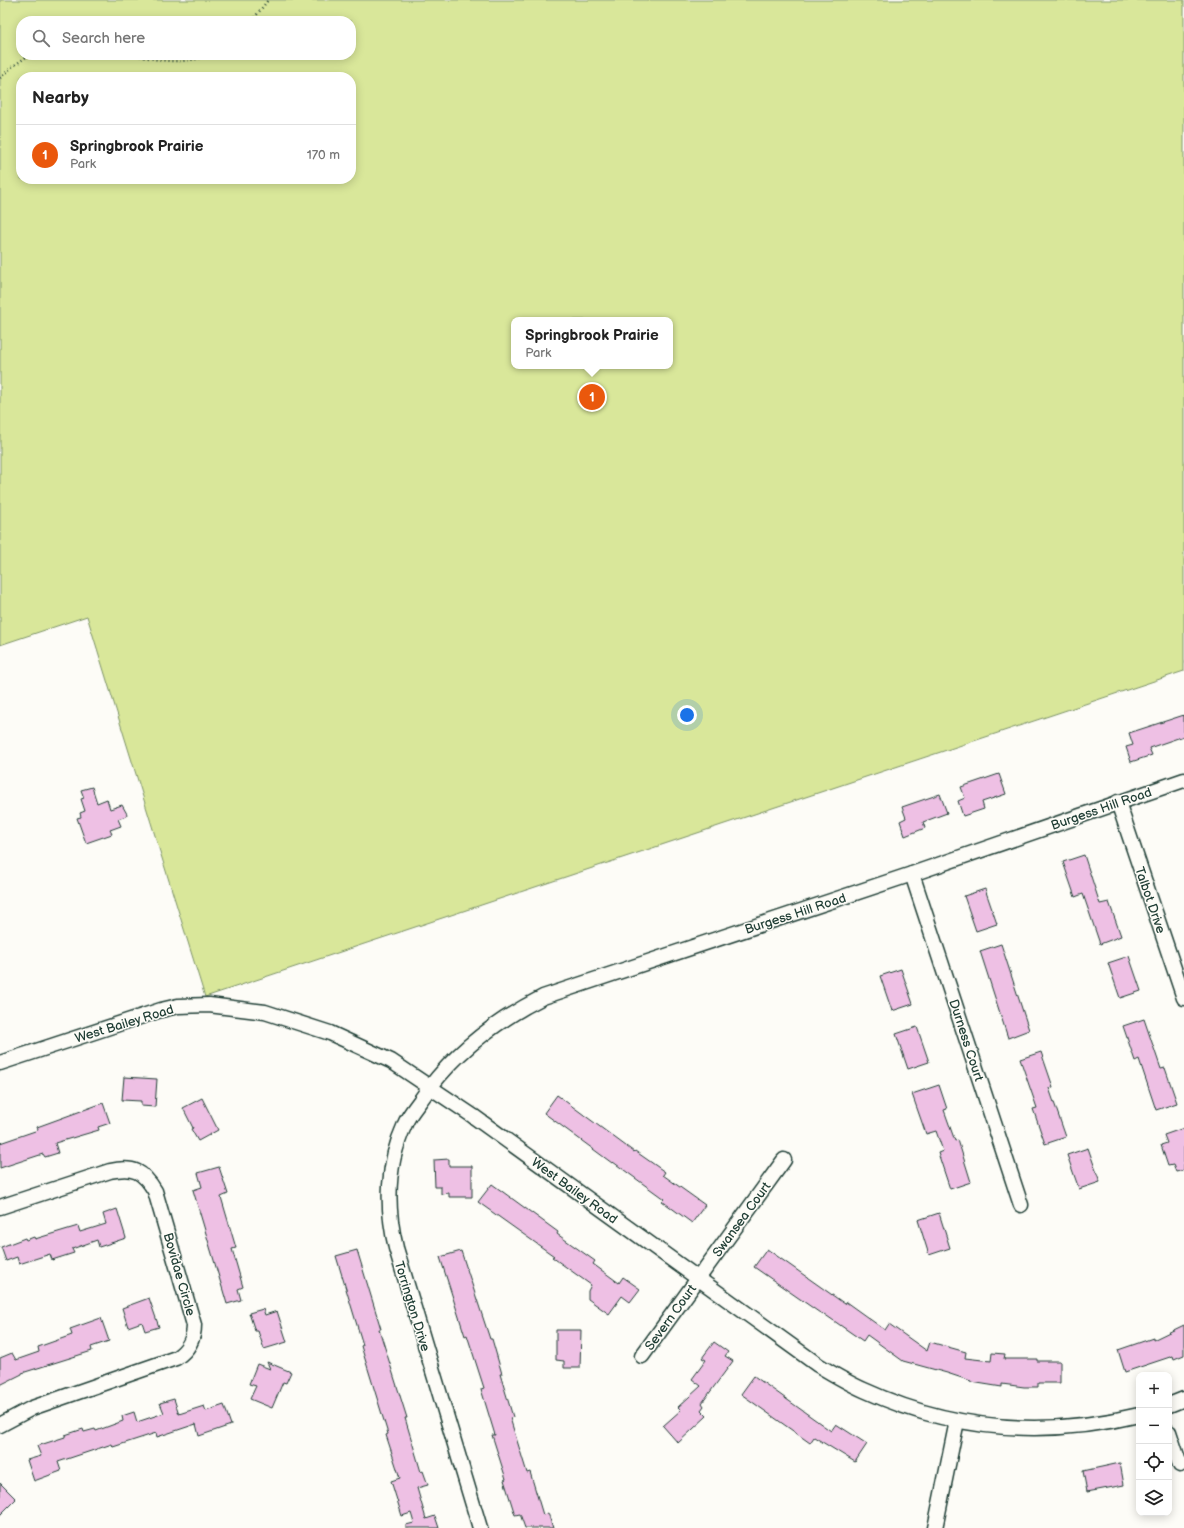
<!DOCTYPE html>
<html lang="en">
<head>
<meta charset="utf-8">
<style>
	body { margin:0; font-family:"Balsamiq Sans",sans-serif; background:#f6f6f6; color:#222 }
	.controls { position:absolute; right:12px; bottom:12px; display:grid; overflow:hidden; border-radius:8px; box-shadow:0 2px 10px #0003 }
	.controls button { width:36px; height:36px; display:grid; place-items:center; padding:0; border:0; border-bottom:1px solid #e0e0e0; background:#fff; color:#222; font:20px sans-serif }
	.you { position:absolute; left:687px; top:715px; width:14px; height:14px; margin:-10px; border:3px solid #fff; border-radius:50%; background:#1a73e8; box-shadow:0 0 0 6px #1a73e833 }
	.badge { display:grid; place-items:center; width:26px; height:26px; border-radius:50%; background:#ea580c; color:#fff; font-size:13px; font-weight:700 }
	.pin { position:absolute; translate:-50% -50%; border:2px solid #fff; box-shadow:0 1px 4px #0006 }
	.popup { position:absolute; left:511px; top:317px; width:162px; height:52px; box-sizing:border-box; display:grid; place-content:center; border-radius:8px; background:#fff; filter:drop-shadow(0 1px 3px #0005); font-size:13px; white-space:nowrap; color:#767676 }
	.popup b { font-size:15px; color:#222 }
	.popup::after { content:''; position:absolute; left:50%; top:100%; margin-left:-8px; border:8px solid transparent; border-top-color:#fff }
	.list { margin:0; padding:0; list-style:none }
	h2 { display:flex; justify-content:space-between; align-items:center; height:52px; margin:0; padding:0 16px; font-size:17px }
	h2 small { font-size:13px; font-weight:400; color:#767676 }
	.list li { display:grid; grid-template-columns:26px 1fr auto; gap:12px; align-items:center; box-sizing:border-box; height:60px; padding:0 16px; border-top:1px solid #e0e0e0 }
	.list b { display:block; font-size:15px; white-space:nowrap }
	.list p { margin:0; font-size:13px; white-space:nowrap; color:#767676 }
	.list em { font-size:13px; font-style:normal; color:#767676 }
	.icon { flex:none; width:22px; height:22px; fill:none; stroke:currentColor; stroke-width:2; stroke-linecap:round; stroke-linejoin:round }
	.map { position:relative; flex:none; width:1184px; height:1528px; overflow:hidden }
	.search { position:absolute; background:#fff; box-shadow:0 2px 10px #0003; left:16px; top:16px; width:340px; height:44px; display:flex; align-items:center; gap:10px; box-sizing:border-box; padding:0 14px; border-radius:16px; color:#767676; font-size:15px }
	.panel { position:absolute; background:#fff; box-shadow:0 2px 10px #0003; left:16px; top:72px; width:340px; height:112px; border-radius:16px }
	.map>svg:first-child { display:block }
</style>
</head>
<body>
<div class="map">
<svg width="1184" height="1528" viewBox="0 0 1184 1528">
	<rect width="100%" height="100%" fill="#fdfcf7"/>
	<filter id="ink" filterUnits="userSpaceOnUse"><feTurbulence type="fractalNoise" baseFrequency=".025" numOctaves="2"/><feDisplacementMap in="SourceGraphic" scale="8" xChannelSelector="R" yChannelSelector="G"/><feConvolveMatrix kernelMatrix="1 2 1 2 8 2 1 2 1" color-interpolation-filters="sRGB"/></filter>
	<g filter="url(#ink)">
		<path fill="#d9e79a" stroke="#7c9267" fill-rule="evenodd" d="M0 0H1184V671L205 997 87 616 0 645ZM21 21H351V55H21ZM21 77H351V179H21ZM514 320H670V366H514Z"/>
		<g fill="#eec0e4" stroke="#1f3d34">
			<polygon points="1184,715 1184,736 1149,748 1152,755 1131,762 1126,747 1133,745 1129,733"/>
			<polygon points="999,774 1006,794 982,802 984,809 963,816 958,801 965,798 961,787"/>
			<polygon points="92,787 97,803 107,799 110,809 122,805 127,814 126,816 118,819 121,826 110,830 112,834 86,843 77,818 81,817 80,813 85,811 81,799 84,798 81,790"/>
			<polygon points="940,794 947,813 923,822 925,828 905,836 900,821 906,818 902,807"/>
			<polygon points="1084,855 1100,904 1109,902 1121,936 1100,944 1083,894 1075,897 1063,862"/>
			<polygon points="985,889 997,924 976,931 964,896"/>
			<polygon points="1001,944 1029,1030 1008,1038 980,951"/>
			<polygon points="1129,956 1141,991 1120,998 1108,963"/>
			<polygon points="901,969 913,1004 892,1011 880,976"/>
			<polygon points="1144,1019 1161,1069 1165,1068 1177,1103 1156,1110 1139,1059 1135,1061 1123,1026"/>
			<polygon points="917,1027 929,1062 908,1069 896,1034"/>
			<polygon points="1041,1052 1053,1087 1049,1088 1066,1137 1045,1144 1033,1109 1037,1108 1020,1059"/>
			<polygon points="124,1077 157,1079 155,1107 141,1106 141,1101 122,1100"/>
			<polygon points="939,1085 947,1109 944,1110 955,1141 958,1140 971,1182 950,1189 938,1153 943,1151 936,1131 926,1134 912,1094"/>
			<polygon points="557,1095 634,1152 635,1151 665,1172 663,1175 705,1205 692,1223 662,1201 664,1199 613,1162 612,1163 544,1113"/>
			<polygon points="202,1098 218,1130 198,1141 191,1129 193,1128 183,1108"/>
			<polygon points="103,1103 110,1123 98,1127 99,1130 55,1143 58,1153 45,1157 43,1154 0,1168 0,1143 38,1130 37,1127"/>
			<polygon points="1184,1128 1184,1170 1176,1172 1173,1165 1168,1166 1161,1145 1167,1143 1164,1135"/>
			<polygon points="1088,1148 1100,1182 1079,1189 1067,1155"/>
			<polygon points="449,1159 449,1166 472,1166 472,1197 449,1197 449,1193 441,1194 441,1187 435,1187 434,1160"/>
			<polygon points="219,1167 228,1194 221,1197 236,1248 232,1249 243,1287 238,1289 241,1300 227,1304 193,1190 202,1187 198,1173"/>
			<polygon points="492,1184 558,1232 557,1234 595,1261 593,1264 619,1283 623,1277 640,1289 630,1302 622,1296 609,1314 588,1299 588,1291 591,1285 552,1257 554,1256 478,1202"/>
			<polygon points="117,1209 126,1238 99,1247 97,1240 72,1249 74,1253 52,1260 50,1254 19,1264 17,1257 6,1261 1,1247 25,1238 26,1240 34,1237 35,1239 78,1226 80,1232 106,1224 103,1214"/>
			<polygon points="939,1213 950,1248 929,1255 918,1220"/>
			<polygon points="767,1249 845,1304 846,1302 885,1330 889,1324 927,1351 930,1342 966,1352 965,1358 991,1361 992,1353 1005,1354 1004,1359 1037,1359 1037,1361 1060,1361 1060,1383 1038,1383 1038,1387 1024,1387 1002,1384 1002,1387 971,1382 971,1381 947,1373 903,1361 867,1335 863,1341 824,1314 823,1315 754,1267"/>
			<polygon points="357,1250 381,1329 379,1329 407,1418 405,1418 421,1472 423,1471 428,1485 417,1488 426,1519 435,1516 439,1528 406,1528 406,1525 414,1523 411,1513 402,1516 391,1481 400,1478 386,1435 388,1434 361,1346 363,1345 336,1256"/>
			<polygon points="461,1251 490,1339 492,1339 502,1374 500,1374 513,1417 510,1418 527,1473 530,1472 543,1515 548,1513 553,1528 525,1528 520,1514 515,1515 504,1480 506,1479 492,1435 495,1435 481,1389 484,1388 467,1335 465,1336 440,1257"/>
			<polygon points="149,1298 159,1327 145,1331 142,1322 128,1327 122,1308"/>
			<polygon points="263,1309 265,1315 277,1311 287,1342 264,1349 258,1331 255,1331 249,1313"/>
			<polygon points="101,1318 109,1341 91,1347 92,1351 22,1373 22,1374 0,1385 0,1358 12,1353 16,1360 39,1352 38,1347 72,1335 70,1329"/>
			<polygon points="1184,1325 1184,1355 1174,1359 1173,1356 1125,1372 1118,1350 1153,1338 1153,1340"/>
			<polygon points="556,1330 581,1330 580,1368 564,1368 564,1361 556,1360"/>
			<polygon points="714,1342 728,1352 725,1356 733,1361 702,1403 704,1406 701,1410 707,1416 678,1443 663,1426 681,1410 678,1407 701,1386 692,1379 706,1360 702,1358"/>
			<polygon points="267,1362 291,1372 286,1383 283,1382 272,1408 250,1399 256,1386 249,1384 257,1364 270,1369"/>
			<polygon points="754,1376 831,1431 836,1424 867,1444 855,1462 814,1437 810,1443 741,1394"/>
			<polygon points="174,1399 179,1414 204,1406 206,1411 224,1405 231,1425 199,1436 196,1424 157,1437 156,1433 113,1447 112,1444 58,1462 61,1471 34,1481 27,1460 41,1456 37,1446 65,1437 65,1435 83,1429 84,1432 95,1429 96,1431 123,1421 122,1416 134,1412 137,1422 164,1413 160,1403"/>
			<polygon points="1120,1463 1124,1485 1087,1492 1083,1471"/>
			<polygon points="0,1483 16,1499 0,1515"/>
		</g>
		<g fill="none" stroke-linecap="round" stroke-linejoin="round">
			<g stroke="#1f3d34" stroke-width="17">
				<g id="minor">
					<polyline points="1118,802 1184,998"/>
					<polyline points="912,874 1021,1205"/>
					<path d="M0 1063 161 1010 178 1006 209 1005 265 1012 330 1033 391 1061 473 1116 818 1365C833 1374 848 1383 864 1390 953 1431 1044 1438 1139 1415"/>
					<path d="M0 1207 110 1171C134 1166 143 1171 155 1191L194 1325C194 1340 188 1350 176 1358L32 1408 0 1425"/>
					<polyline points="642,1356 784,1160"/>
					<polyline points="1169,1405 1184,1399"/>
					<polyline points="1169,1432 1180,1465"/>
					<path d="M480 1528 396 1248C386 1207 387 1163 405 1124 408 1116 415 1108 420 1101 451 1055 493 1022 543 997L912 874 1184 780"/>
					<polyline points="935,1528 957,1421"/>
				</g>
			</g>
			<g stroke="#1f3d34" stroke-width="2.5" stroke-dasharray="1 3" stroke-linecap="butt">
				<polyline points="252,21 268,0"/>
				<path d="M136 55C162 62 185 64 211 55"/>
				<polyline points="0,78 12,67 29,55"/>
			</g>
			<use href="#minor" stroke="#fdfcf7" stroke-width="14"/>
		</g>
	</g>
	<g text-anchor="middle" stroke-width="3" stroke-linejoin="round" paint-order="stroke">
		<g font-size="13" fill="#1f3d34" stroke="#fdfcf7">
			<text transform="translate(1101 808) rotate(-19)" y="5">Burgess Hill Road</text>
			<text transform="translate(1151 900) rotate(71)" y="5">Talbot Drive</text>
			<text transform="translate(795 913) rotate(-18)" y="5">Burgess Hill Road</text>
			<text transform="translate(124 1023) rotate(-17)" y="5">West Bailey Road</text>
			<text transform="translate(967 1040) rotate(72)" y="5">Durness Court</text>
			<text transform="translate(575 1190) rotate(36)" y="5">West Bailey Road</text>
			<text transform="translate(741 1219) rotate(-54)" y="5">Swansea Court</text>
			<text transform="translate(180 1274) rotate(74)" y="5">Bovidae Circle</text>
			<text transform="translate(413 1306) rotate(73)" y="5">Torrington Drive</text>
			<text transform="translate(670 1317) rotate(-54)" y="5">Severn Court</text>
		</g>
	</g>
</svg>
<div class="controls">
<button>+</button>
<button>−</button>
<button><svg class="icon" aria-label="locate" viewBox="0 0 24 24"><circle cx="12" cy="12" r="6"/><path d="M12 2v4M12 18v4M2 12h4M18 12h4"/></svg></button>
<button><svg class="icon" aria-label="layers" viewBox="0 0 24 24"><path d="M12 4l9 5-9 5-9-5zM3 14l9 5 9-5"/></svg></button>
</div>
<div class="you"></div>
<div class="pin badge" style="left:592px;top:397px">1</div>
<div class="popup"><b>Springbrook Prairie</b>Park</div>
<div class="search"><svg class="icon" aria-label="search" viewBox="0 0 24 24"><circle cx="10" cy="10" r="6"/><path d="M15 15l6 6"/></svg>Search here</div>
<section class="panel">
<h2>Nearby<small></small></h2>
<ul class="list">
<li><span class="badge">1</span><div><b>Springbrook Prairie</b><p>Park</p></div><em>170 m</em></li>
</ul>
</section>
</div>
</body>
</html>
